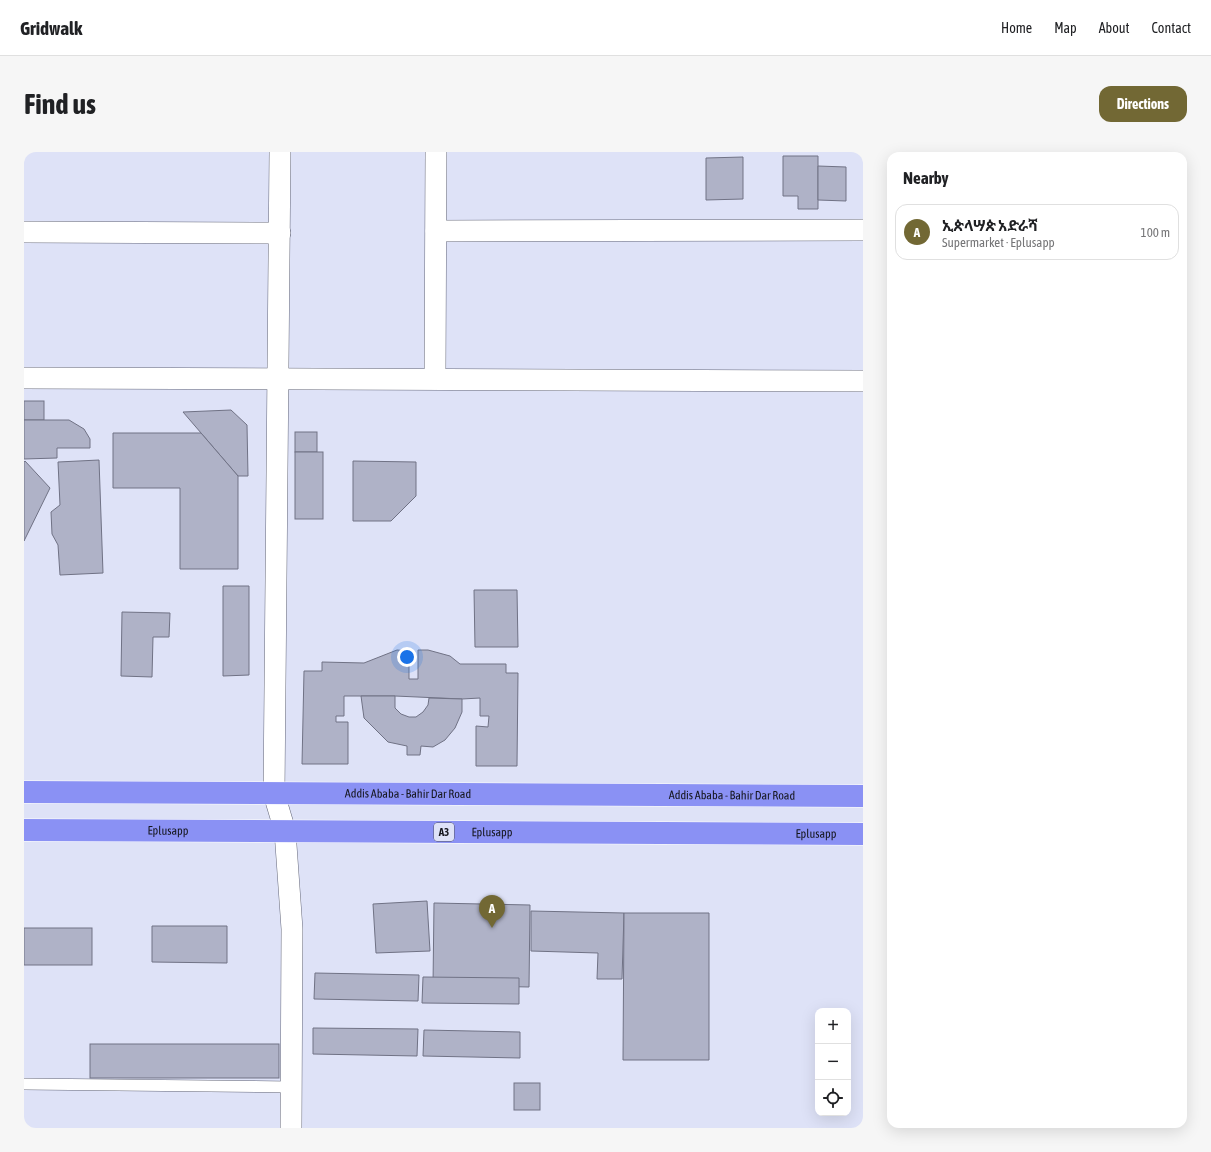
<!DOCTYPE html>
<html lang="en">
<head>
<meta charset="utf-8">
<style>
	body { margin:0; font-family:"Asap Condensed","Noto Sans Ethiopic",sans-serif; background:#f6f6f6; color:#202124 }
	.controls { position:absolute; right:12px; bottom:12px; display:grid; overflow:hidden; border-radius:8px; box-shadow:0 4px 16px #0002 }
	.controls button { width:36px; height:36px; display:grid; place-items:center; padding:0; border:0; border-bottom:1px solid #e0e0e0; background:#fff; color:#202124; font:20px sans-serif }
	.you { position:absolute; left:383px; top:505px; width:14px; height:14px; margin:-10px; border:3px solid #fff; border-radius:50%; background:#1a73e8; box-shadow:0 0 0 6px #1a73e833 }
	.badge { display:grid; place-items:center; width:26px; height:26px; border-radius:50%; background:#726834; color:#fff; font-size:13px; font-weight:700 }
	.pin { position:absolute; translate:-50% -33px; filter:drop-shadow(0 1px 2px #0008) }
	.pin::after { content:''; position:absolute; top:21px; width:14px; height:12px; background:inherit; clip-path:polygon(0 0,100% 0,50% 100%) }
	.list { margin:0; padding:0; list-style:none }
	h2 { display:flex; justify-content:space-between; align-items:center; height:52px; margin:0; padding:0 16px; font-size:17px }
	h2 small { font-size:13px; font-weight:400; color:#757577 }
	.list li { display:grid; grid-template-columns:26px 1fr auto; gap:12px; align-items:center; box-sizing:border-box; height:56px; margin:0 8px 8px; padding:0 8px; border:1px solid #e0e0e0; border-radius:12px }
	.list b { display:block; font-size:15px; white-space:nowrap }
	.list p { margin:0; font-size:13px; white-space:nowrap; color:#757577 }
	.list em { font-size:13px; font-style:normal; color:#757577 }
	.icon { flex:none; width:22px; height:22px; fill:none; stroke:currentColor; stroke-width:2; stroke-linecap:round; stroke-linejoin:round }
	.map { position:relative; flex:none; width:839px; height:976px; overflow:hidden; border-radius:12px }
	header { display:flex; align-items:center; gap:24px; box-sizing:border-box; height:56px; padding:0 20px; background:#fff; border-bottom:1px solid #e0e0e0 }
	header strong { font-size:19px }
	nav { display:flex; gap:22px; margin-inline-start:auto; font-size:14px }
	.intro { display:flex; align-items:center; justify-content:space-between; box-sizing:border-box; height:96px; padding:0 24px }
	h1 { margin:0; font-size:28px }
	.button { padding:10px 18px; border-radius:12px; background:#726834; color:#fff; font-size:14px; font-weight:700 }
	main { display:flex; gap:24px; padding:0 24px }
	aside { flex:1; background:#fff; border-radius:12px; box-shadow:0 4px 16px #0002 }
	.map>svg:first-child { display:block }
</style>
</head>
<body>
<header>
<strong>Gridwalk</strong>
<nav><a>Home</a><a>Map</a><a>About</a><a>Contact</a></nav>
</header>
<div class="intro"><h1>Find us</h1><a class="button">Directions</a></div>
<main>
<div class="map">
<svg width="839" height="976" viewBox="0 0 839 976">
	<rect width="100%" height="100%" fill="#dee2f7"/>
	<g fill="#afb2c7" stroke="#707285">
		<polygon points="759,4 794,4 794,57 774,57 774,44 759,44"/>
		<polygon points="719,5 719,47 682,48 682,6"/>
		<polygon points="794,14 822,15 822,49 794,48"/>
		<rect x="0" y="249" width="20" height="19"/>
		<polygon points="207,258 223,273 224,324 214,324 159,260"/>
		<polygon points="0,268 45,268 60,277 66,287 66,296 33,296 33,306 0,307"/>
		<rect x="271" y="280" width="22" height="20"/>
		<polygon points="89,281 177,281 214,324 214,417 156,417 156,336 89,336"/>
		<rect x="271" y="300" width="28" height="67"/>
		<polygon points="75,308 79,421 36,423 34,393 28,382 27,360 36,353 34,310"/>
		<polygon points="1,309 26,336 0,389 0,310"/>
		<polygon points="329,309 392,310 392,344 367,369 329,369"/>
		<polygon points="199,434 225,434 225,523 199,524"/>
		<polygon points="450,438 493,438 494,495 451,495"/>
		<polygon points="98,460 146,461 145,485 129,485 128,525 97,524"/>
		<polygon points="373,498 385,499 385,527 394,527 394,498 404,498 426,504 436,512 482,512 482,521 494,521 493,614 452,614 452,574 464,575 465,564 456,564 456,546 438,547 371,544 320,544 320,564 312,564 312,570 324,570 324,612 278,612 280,519 298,519 298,510 340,511"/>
		<polygon points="337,544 371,544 371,556 377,562 385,565 392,565 399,560 404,553 405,546 438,547 438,560 431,576 421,588 409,595 397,594 396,603 383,603 383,594 364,590 340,566"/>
		<polygon points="403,749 406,799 352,801 349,752"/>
		<polygon points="410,751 506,753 505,835 409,833"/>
		<polygon points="507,759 600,761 598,827 573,827 574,801 507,799"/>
		<polygon points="600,761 685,761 685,908 599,908"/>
		<polygon points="128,774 203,774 203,811 128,810"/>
		<rect x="0" y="776" width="68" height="37"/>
		<polygon points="291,821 395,823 394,849 290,847"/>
		<polygon points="399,825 495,826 495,852 398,851"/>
		<polygon points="289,876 394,877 393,904 289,902"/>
		<polygon points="400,878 496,880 496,906 399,904"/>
		<rect x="66" y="892" width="189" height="34"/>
		<rect x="490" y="931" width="26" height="27"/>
	</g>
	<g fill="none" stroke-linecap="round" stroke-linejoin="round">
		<g stroke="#646779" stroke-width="12">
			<polyline id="lane" points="0,932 266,935"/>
		</g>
		<g stroke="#646779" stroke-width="22">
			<g id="street">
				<polyline points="256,0 250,642 261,679 268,777 267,976"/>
				<polyline points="412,79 839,78"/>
				<polyline points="0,80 256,81"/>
				<polyline points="0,226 839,229"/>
				<polyline points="411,227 412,0"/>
			</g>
		</g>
		<g stroke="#fff" stroke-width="23">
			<g id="highway">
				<path id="s1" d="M0 640 839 644"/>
				<path id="s2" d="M0 678 839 682"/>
			</g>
		</g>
		<use href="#lane" stroke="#fff" stroke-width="11"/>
		<use href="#street" stroke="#fff" stroke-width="21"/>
		<use href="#highway" stroke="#8a91f4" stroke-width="22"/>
	</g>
	<g text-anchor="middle" stroke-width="3" stroke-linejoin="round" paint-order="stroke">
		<rect fill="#dee2f7" stroke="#51535e" stroke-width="1" x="410" y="671" width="20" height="18" rx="3"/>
		<g font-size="11" font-weight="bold" fill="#15161d">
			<text x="420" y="684">A3</text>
		</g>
		<g font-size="12" fill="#15161d" stroke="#dee2f7">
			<text dy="4" stroke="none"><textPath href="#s1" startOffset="384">Addis Ababa - Bahir Dar Road</textPath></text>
			<text dy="4" stroke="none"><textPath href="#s1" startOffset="708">Addis Ababa - Bahir Dar Road</textPath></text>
			<text dy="4" stroke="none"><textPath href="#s2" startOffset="144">Eplusapp</textPath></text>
			<text dy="4" stroke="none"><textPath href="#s2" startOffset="468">Eplusapp</textPath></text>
			<text dy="4" stroke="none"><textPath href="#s2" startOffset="792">Eplusapp</textPath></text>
		</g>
	</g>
</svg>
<div class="controls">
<button>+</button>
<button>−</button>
<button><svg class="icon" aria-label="locate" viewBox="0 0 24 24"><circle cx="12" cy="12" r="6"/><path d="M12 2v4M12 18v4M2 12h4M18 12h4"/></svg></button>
</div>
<div class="you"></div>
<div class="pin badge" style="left:468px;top:776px">A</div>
</div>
<aside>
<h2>Nearby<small></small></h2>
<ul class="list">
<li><span class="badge">A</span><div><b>ኢጵላሣጵ አድራሻ</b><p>Supermarket · Eplusapp</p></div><em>100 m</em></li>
</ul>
</aside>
</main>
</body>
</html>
